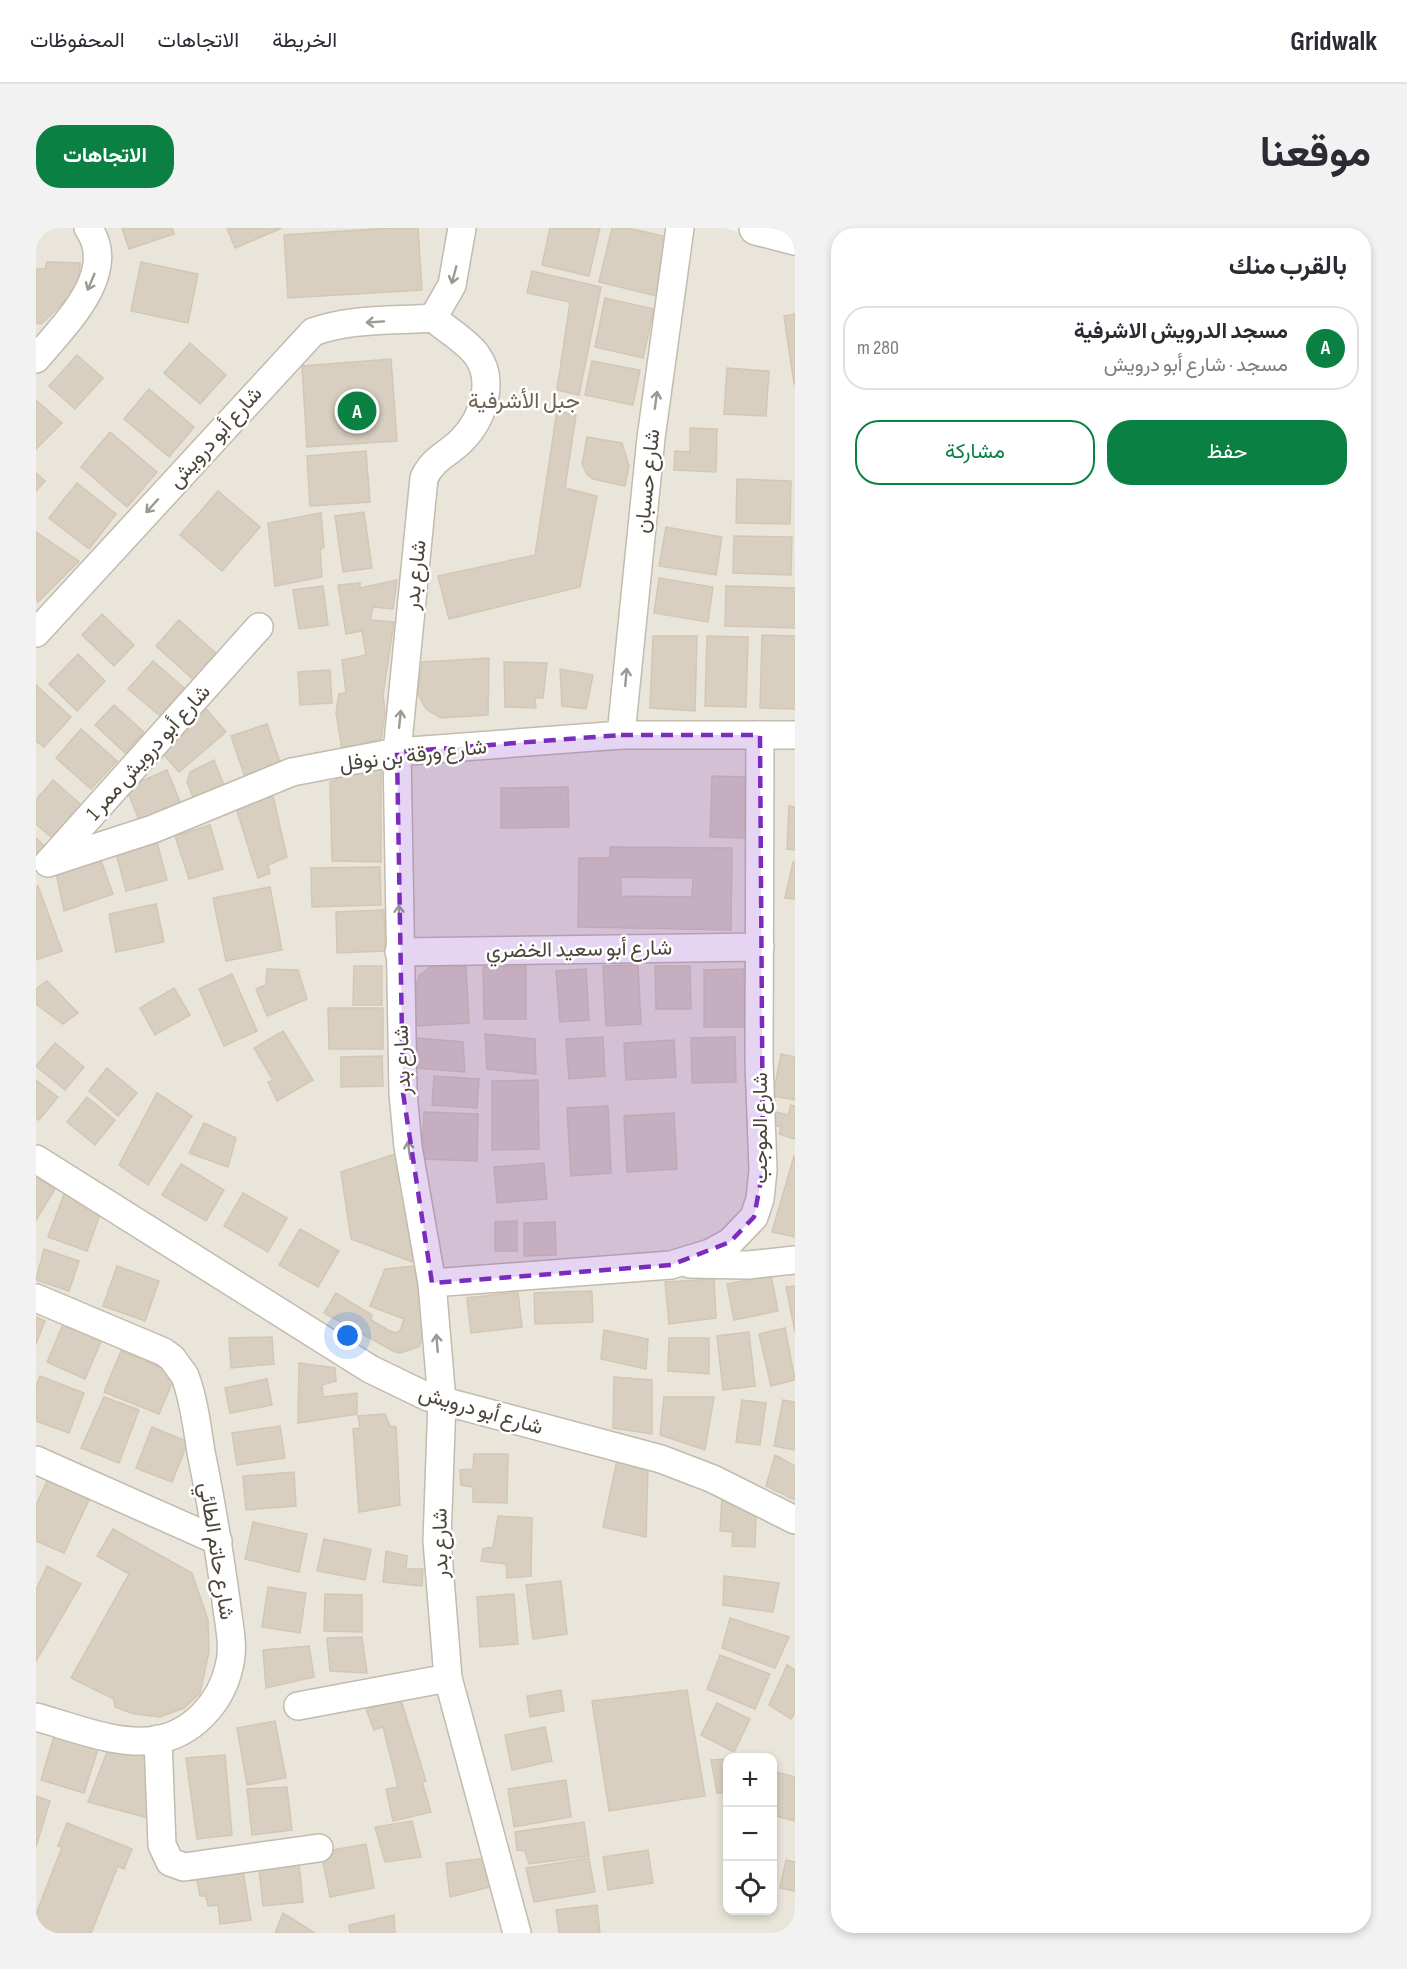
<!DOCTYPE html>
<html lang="ar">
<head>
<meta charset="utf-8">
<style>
	body { margin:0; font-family:"Sofia Sans Condensed",Vazirmatn,sans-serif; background:#f2f2f3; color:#2b2b33; direction:rtl }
	.controls { position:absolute; right:18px; bottom:18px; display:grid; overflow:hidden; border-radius:12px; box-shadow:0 3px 9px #0003 }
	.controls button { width:54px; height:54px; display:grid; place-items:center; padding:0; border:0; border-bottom:2px solid #e1e1e2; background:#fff; color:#2b2b33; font:30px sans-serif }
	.you { position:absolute; left:312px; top:1108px; width:21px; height:21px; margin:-15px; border:4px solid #fff; border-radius:50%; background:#1a73e8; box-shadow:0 0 0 9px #1a73e833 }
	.badge { display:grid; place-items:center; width:39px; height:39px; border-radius:50%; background:#0b8043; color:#fff; font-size:20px; font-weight:700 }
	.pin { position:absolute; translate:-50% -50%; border:3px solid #fff; box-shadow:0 2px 6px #0006 }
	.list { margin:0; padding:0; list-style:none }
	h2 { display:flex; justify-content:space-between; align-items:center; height:78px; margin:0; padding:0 24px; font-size:26px }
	h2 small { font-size:20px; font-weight:400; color:#7c7c81 }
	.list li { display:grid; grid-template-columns:39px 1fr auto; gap:18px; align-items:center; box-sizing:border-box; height:84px; margin:0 12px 12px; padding:0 12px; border:2px solid #e1e1e2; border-radius:24px }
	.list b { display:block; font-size:22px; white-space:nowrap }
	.list p { margin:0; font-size:20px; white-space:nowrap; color:#7c7c81 }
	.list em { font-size:20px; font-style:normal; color:#7c7c81 }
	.actions { display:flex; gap:12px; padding:18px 24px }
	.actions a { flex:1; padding:14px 0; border:2px solid #0b8043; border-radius:24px; text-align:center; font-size:21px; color:#0b8043 }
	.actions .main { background:#0b8043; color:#fff }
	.icon { flex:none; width:33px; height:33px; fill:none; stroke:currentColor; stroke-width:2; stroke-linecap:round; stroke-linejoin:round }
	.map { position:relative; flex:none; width:759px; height:1705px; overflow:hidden; direction:ltr; border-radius:24px }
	header { display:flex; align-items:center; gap:36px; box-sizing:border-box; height:84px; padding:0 30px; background:#fff; border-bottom:2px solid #e1e1e2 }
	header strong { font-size:28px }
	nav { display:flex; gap:33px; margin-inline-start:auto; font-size:21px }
	.intro { display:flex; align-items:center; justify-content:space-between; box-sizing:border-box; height:144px; padding:0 36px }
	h1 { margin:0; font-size:42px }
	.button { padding:15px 27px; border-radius:24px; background:#0b8043; color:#fff; font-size:21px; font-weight:700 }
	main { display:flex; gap:36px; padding:0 36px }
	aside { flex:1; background:#fff; border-radius:24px; box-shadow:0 3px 9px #0003 }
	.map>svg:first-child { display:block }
</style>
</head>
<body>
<header>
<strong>Gridwalk</strong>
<nav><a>الخريطة</a><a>الاتجاهات</a><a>المحفوظات</a></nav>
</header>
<div class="intro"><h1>موقعنا</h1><a class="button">الاتجاهات</a></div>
<main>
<aside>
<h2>بالقرب منك<small></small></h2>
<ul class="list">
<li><span class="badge">A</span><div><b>مسجد الدرويش الاشرفية</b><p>مسجد · شارع أبو درويش</p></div><em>280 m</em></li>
</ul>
<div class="actions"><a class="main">حفظ</a><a>مشاركة</a></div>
</aside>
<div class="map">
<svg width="759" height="1705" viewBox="0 0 759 1705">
	<rect width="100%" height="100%" fill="#f6f3ec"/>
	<path fill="#eae5da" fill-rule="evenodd" d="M0 0H688L759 19V1705H0ZM692 1530H736V1682H692Z"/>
	<g fill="#d8cfc1" stroke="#d3c7b4" stroke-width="1.5" fill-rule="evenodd">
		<polygon points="86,0 136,0 138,6 93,21"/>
		<polygon points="191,0 246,0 199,20"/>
		<polygon points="353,0 382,0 386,62 252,70 248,7"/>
		<polygon points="514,0 564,0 553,48 506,37"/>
		<polygon points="576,0 592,0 635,10 621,68 563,54"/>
		<polygon points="11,34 44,35 43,53 37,65 5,96 0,95 0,41 9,41"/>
		<polygon points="105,34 162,46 152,95 95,83"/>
		<polygon points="496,43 565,59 543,167 521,162 534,74 491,65"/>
		<polygon points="569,70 618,81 607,130 559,119"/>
		<polygon points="759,86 759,156 758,156 748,88"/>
		<polygon points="154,115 190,147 164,176 128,145"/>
		<polygon points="41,127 67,150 39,181 13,158"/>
		<polygon points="355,131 361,213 271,219 266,138"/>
		<polygon points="556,133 604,142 597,177 549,167"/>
		<polygon points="691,140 733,143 730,188 688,186"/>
		<polygon points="113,161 158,199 133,229 88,191"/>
		<polygon points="1,173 26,195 0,221 0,175"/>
		<polygon points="521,183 540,187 529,260 561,268 544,359 413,391 402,348 499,327"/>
		<polygon points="654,200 681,201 680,244 638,242 639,223 654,224"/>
		<polygon points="74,204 121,244 91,279 45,239"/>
		<polygon points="551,209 586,215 593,238 589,258 557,251 551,246 546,236"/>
		<polygon points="330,223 334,274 274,278 271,228"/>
		<polygon points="0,245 9,253 0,263"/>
		<polygon points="701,251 755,253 754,296 700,295"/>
		<polygon points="41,255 80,286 53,321 13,290"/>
		<polygon points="182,263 224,299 186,343 144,307"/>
		<polygon points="328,284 336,340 307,344 299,288"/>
		<polygon points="285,285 288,319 284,322 286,349 239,358 232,295"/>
		<polygon points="630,299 686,309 680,347 623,338"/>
		<polygon points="0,304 43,333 2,374 0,372"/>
		<polygon points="698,308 756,309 755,347 697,345"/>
		<polygon points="623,350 677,359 672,394 618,385"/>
		<polygon points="361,352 357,381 337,379 334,392 358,394 347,467 349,484 345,511 306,521 300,485 303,466 310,465 306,432 330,427 326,403 310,406 302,357 324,355 324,360"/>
		<polygon points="287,358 292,397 263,401 257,362"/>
		<polygon points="690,358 759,360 759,400 689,398"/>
		<polygon points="66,386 98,417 78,438 46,407"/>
		<polygon points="143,392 183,428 160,454 120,418"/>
		<polygon points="726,407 759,408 759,481 724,480"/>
		<polygon points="617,408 661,408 659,483 614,480"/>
		<polygon points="671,408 712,409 710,479 669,478"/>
		<polygon points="42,426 69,453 41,483 13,456"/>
		<polygon points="453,430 452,487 405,490 390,481 382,466 386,434"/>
		<polygon points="117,433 148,460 124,488 92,461"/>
		<polygon points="468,434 511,435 507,470 499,470 500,480 469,479"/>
		<polygon points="524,441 557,447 550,481 526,478"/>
		<polygon points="294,442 296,475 264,477 262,444"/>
		<polygon points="0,457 35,489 8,519 0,513"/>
		<polygon points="166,476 190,504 143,544 123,521 159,491 155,487"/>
		<polygon points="78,477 108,504 89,525 59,497"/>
		<polygon points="231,496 245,537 209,549 195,508"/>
		<polygon points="45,501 81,533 55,561 20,530"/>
		<polygon points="178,532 189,560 158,572 151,554 154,544"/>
		<polygon points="345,536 345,634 296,633 294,554 301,552 301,542"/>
		<polygon points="131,542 145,576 104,594 90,560"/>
		<polygon points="676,548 710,549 708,610 674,609"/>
		<polygon points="17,552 51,582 22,615 0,596 0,572"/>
		<polygon points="532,559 533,599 465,600 465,560"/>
		<polygon points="237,568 251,629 232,637 234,645 222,650 200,580"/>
		<polygon points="753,578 759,579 759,622 751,621"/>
		<polygon points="174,597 187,641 153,651 139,608"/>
		<polygon points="0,610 11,620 0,631"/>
		<polygon points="120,611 131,652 90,663 79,621"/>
		<path d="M574 619 696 620 695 702 542 699 543 630H574ZM585 649 657 650 656 669 585 668Z"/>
		<polygon points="62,624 77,666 28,683 20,644"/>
		<polygon points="757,634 759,634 759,671 749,670"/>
		<polygon points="344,639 345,677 276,679 275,640"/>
		<polygon points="2,658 26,723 0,732 0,660"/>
		<polygon points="234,659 246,722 190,733 177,670"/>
		<polygon points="120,676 128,714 80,724 73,686"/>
		<polygon points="348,682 349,723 301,725 300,684"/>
		<polygon points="602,737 605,796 570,798 567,738"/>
		<polygon points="318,738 346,738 346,777 317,777"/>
		<polygon points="430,738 433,795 380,798 379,761 383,748 394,739"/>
		<polygon points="490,738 490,791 448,791 447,739"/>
		<polygon points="619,738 654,738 655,781 620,781"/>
		<polygon points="231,741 262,742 271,771 231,788 220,761 230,757"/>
		<polygon points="550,741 553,792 524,794 520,743"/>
		<polygon points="708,741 709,799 668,799 668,742"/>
		<polygon points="196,746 221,803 188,818 163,761"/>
		<polygon points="11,753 42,785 27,796 0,776 0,761"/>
		<polygon points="138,760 154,787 119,807 104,780"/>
		<polygon points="292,780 347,780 347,821 293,821"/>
		<polygon points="247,803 277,852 241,873 232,854 237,852 218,820"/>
		<polygon points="449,806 499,811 500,846 451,841"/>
		<polygon points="567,809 569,848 533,851 530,811"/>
		<polygon points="699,809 700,854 656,855 655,810"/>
		<polygon points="381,810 427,814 429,844 380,840"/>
		<polygon points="638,812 640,849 590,852 588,815"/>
		<polygon points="19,815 48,839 29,862 0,838"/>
		<polygon points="745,826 759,829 759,872 737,868"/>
		<polygon points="346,828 347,858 305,859 305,829"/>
		<polygon points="71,840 101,865 82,888 53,863"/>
		<polygon points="398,848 443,851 441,880 396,877"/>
		<polygon points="0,852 22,869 3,892 0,890"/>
		<polygon points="502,852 503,921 456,922 456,853"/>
		<polygon points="121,865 156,888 112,957 83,937"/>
		<polygon points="51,869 79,892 59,917 31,894"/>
		<polygon points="755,877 759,878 759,911 743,906 745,899 733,896 736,883 752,887"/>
		<polygon points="572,878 575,945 535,948 531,880"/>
		<polygon points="388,884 442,886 441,933 386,931"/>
		<polygon points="638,885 641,941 591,944 588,888"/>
		<polygon points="168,895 200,910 192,939 153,925"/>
		<polygon points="362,925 377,1034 315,1011 305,944"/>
		<polygon points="758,928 759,929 759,1009 736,1004"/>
		<polygon points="508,935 511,971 461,975 458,939"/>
		<polygon points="145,936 188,962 170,993 126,967"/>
		<polygon points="0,949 19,961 0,992"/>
		<polygon points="207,965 251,990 232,1024 188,998"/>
		<polygon points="28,966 66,981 51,1023 12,1009"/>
		<polygon points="481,993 481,1023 459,1023 459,994"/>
		<polygon points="519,994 520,1027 488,1028 488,995"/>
		<polygon points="264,1001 303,1023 282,1059 243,1037"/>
		<polygon points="8,1021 43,1033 33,1063 0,1052"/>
		<polygon points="81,1038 123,1053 109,1093 67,1078"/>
		<polygon points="378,1038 389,1100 383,1119 364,1125 359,1124 288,1085 300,1065 336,1087 335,1092 352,1102 359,1105 364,1103 368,1091 334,1078 349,1041"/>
		<polygon points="735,1047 742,1083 698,1092 691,1056"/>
		<polygon points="678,1051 680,1090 633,1096 629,1054"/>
		<polygon points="759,1058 759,1104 750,1059"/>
		<polygon points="556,1063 557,1094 499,1096 498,1065"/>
		<polygon points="482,1064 486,1099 435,1105 431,1070"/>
		<polygon points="0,1089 9,1093 0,1116"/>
		<polygon points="29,1092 67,1109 49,1151 11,1134"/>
		<polygon points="749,1100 759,1152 735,1158 723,1106"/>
		<polygon points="568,1102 612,1111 610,1141 565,1131"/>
		<polygon points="713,1104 719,1158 687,1162 681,1108"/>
		<polygon points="236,1109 238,1136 195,1140 193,1110"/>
		<polygon points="633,1110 673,1110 673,1146 632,1143"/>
		<polygon points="85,1123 140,1146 123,1186 68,1164"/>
		<polygon points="263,1135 299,1140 300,1153 286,1157 287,1169 321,1165 321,1186 262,1195"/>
		<polygon points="4,1148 48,1165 33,1205 0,1193 0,1158"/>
		<polygon points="578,1149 616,1152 616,1206 577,1200"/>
		<polygon points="231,1151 236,1177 194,1185 189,1160"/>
		<polygon points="68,1169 103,1182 83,1235 45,1220"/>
		<polygon points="628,1169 678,1169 669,1222 624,1207"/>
		<polygon points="706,1172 730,1175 724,1217 700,1214"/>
		<polygon points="747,1172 759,1174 759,1222 738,1218"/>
		<polygon points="349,1186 354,1198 360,1199 364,1277 323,1284 317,1201 324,1200 322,1188"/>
		<polygon points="244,1198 249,1230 201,1237 196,1205"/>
		<polygon points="116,1199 152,1214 136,1254 100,1240"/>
		<polygon points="438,1226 472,1226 471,1275 437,1274 437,1259 425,1257 424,1242 437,1241"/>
		<polygon points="739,1227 759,1238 759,1272 730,1258"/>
		<polygon points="581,1232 612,1238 610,1309 567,1299"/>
		<polygon points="258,1244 260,1278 210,1282 207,1248"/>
		<polygon points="12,1251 54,1270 28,1325 0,1313 0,1277"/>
		<polygon points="686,1269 715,1278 720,1289 719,1319 696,1318 697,1304 684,1303"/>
		<polygon points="462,1288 496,1290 495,1348 471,1350 470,1336 445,1333 447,1321 457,1319"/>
		<polygon points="217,1294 271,1306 263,1344 209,1331"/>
		<polygon points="77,1301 156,1345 172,1392 173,1424 164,1465 148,1480 124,1489 98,1486 79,1479 78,1471 35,1450 93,1346 61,1328"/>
		<polygon points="288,1311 335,1321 329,1352 281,1343"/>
		<polygon points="350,1323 371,1328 370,1341 387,1341 386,1358 347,1354"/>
		<polygon points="11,1338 45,1356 0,1433 0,1362"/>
		<polygon points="688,1348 743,1355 737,1384 687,1377"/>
		<polygon points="525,1353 531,1406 497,1411 490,1357"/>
		<polygon points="232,1359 270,1365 264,1405 226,1399"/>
		<polygon points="289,1366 326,1367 326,1404 288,1403"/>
		<polygon points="478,1366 482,1416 444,1419 441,1369"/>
		<polygon points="694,1390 753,1409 739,1440 686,1420"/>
		<polygon points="326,1409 331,1445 294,1443 291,1410"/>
		<polygon points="273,1418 278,1449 230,1460 227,1422"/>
		<polygon points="684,1427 734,1446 719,1481 671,1461"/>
		<polygon points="751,1437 759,1442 759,1485 755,1491 733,1477"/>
		<polygon points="525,1462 528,1483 494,1489 491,1468"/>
		<polygon points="651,1462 669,1568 573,1583 556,1473"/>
		<polygon points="365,1472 390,1553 386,1554 395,1584 357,1593 350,1561 362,1559 347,1499 338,1502 330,1481"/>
		<polygon points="681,1475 714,1491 698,1524 665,1507"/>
		<polygon points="239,1493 250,1550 211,1557 201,1500"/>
		<polygon points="509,1499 516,1533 476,1542 469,1507"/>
		<polygon points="19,1505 63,1518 48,1565 5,1552"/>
		<polygon points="74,1516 112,1525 116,1591 52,1574"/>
		<polygon points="189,1527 196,1607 161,1611 150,1530"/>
		<polygon points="692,1531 692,1565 681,1565 675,1532"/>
		<polygon points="736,1543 759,1549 759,1593 736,1587"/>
		<polygon points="530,1552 535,1589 478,1599 472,1561"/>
		<polygon points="251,1559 256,1602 216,1607 211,1561"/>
		<polygon points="0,1568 14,1573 0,1619"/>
		<polygon points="376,1593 385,1629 349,1634 339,1599"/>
		<polygon points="548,1594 553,1628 493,1636 489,1623 481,1622 479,1604"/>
		<polygon points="31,1595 96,1621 88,1641 82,1638 55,1705 0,1705 0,1686 26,1619 22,1618"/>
		<polygon points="330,1616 338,1660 294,1669 285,1624"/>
		<polygon points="612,1622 617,1655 572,1662 567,1629"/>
		<polygon points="262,1627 267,1674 227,1678 222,1632"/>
		<polygon points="452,1630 458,1658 414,1669 410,1635"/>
		<polygon points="553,1630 559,1664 498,1674 490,1640"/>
		<polygon points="750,1632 759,1634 759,1663 744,1660"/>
		<polygon points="206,1636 215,1692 184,1696 182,1677 172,1678 170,1668 164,1668 161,1652 155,1653 153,1645"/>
		<polygon points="561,1677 564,1705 523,1705 520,1682"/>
		<polygon points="247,1685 279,1705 239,1705"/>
		<polygon points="358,1687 359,1705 314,1705 313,1697"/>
	</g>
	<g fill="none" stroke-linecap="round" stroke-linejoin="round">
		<g stroke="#c2bbae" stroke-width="30">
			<g id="minor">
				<path d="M397 90C411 102 429 112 440 126 460 152 447 190 427 211 413 226 397 230 388 250L361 524 367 865 372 919 396 1055 406 1173 401 1313 412 1450 481 1705"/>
				<polyline points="397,90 416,57 426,0"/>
				<path d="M0 131C28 97 84 45 52 0"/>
				<path d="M0 405 277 104C314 90 358 93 397 90"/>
				<polyline points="585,507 615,210 644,0"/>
				<polyline points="13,634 223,399"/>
				<polyline points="12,635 117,601 256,544 361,524 585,507 759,507"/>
				<polyline points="363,724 724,719"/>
				<polyline points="0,931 334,1141 392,1169 625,1231 677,1251 759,1292"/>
				<polyline points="654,1036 712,1037 759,1032"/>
				<polyline points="396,1055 635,1037 674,1025 694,1014 718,989 724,971 727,942 723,834 724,507"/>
				<path d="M0 1070 128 1124 136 1130 149 1148C158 1172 161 1199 165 1224 175 1273 183 1322 190 1372 192 1393 199 1418 193 1439 185 1475 156 1506 120 1512 81 1518 37 1499 0 1489"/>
				<polyline points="0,1232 182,1313"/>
				<polyline points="262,1478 412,1450"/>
				<polyline points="122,1511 126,1617 134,1634 148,1639 283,1620"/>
			</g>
		</g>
		<g stroke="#c2bbae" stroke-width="36">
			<polyline id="tertiary" points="720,0 759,10"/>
		</g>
		<use href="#minor" stroke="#fff" stroke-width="27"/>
		<use href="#tertiary" stroke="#fff" stroke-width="33"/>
	</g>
	<defs><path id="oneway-shaft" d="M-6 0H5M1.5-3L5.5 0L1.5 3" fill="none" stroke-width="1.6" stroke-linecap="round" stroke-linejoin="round" transform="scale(1.5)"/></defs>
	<g stroke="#9c9892">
		<use href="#oneway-shaft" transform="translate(418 47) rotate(105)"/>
		<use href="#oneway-shaft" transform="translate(55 54) rotate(113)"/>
		<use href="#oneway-shaft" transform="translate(339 94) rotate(176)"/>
		<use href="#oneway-shaft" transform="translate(620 172) rotate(-82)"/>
		<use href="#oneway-shaft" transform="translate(116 278) rotate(132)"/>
		<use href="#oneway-shaft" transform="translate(590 449) rotate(-85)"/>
		<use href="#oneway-shaft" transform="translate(364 491) rotate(-84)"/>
		<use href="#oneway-shaft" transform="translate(363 686) rotate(-91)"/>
		<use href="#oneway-shaft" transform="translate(373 922) rotate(-98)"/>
		<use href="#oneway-shaft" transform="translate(401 1115) rotate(-95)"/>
	</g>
	<path fill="#7b2cbf" fill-opacity="0.2" stroke="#7b2cbf" stroke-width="4.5" stroke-dasharray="12 8" stroke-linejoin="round" d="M585 507H724L727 942 718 989 694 1014 635 1037 396 1055 367 865 361 524Z"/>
	<g text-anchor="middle" stroke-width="5" stroke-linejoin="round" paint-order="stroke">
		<g font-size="21" fill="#4b4439" stroke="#fff">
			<text transform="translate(179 209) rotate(-48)" y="7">شارع أبو درويش</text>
			<text transform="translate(611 253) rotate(-84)" y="7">شارع حسبان</text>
			<text transform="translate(379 347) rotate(-84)" y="7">شارع بدر</text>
			<text transform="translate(112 524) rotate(-48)" y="7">شارع أبو درويش ممر 1</text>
			<text transform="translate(377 527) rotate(-7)" y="7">شارع ورقة بن نوفل</text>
			<text transform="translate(543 721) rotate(-1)" y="7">شارع أبو سعيد الخضري</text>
			<text transform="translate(366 832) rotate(-92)" y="7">شارع بدر</text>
			<text transform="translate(724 900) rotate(-90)" y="7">شارع الموجب</text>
			<text transform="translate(445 1182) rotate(16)" y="7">شارع أبو درويش</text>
			<text transform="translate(404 1315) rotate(-91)" y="7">شارع بدر</text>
			<text transform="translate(181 1323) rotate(81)" y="7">شارع حاتم الطائي</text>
		</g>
		<g font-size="22" fill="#6e6250" stroke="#fff">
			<text x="488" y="180">جبل الأشرفية</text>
		</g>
	</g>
</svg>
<div class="controls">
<button>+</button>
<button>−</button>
<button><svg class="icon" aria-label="locate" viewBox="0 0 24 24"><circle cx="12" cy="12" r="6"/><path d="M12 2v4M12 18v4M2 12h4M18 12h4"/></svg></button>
</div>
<div class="you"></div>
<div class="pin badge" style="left:321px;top:183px">A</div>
</div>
</main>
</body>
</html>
